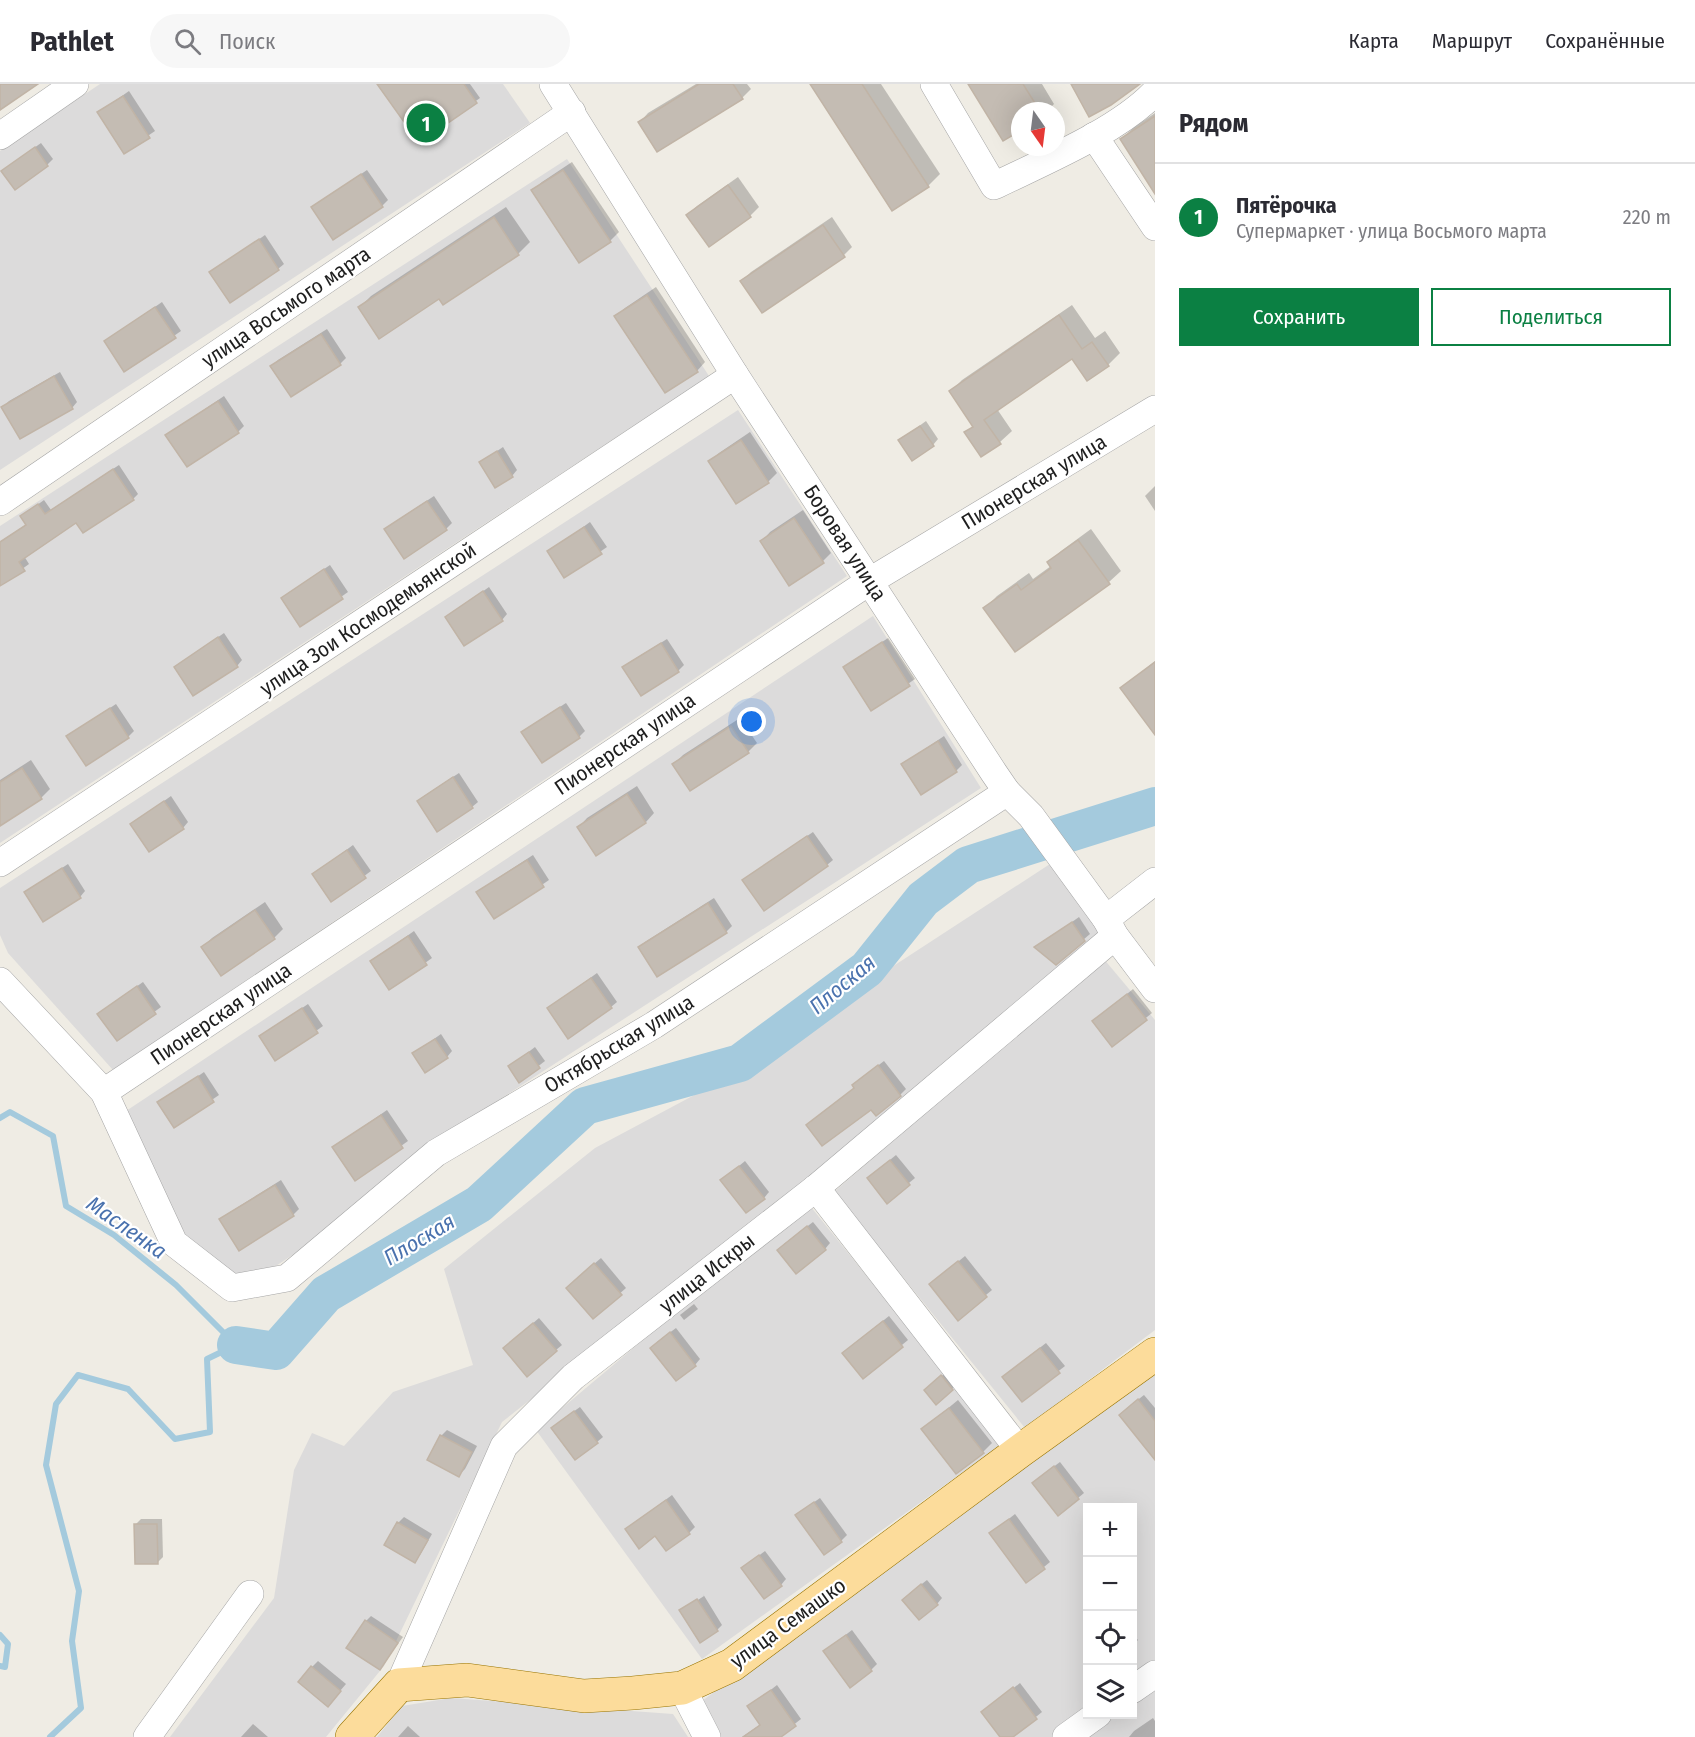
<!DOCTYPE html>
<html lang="ru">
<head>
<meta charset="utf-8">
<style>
	body { margin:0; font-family:"Fira Sans Condensed",sans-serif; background:#f7f7f7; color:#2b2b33 }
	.controls { position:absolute; right:18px; bottom:18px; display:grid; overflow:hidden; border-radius:0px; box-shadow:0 6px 24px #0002 }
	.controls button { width:54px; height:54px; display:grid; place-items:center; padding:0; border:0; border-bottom:2px solid #e1e1e2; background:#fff; color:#2b2b33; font:30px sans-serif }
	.compass { position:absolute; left:1011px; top:18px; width:54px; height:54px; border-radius:50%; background:#fff; box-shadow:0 6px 24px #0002; rotate:166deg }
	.you { position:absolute; left:752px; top:638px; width:21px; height:21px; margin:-15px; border:4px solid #fff; border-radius:50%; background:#1a73e8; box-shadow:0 0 0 9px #1a73e833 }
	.badge { display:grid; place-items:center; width:39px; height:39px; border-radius:50%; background:#0b8043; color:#fff; font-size:20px; font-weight:700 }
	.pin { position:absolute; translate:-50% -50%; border:3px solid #fff; box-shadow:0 2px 6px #0006 }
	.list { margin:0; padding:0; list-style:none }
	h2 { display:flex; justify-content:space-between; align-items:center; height:78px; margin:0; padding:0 24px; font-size:26px }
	h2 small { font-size:20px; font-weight:400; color:#7c7c81 }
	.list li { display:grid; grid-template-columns:39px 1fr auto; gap:18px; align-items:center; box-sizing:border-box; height:108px; padding:0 24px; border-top:2px solid #e1e1e2 }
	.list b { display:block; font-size:22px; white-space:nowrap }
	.list p { margin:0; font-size:20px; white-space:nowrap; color:#7c7c81 }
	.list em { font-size:20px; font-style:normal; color:#7c7c81 }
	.actions { display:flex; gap:12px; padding:18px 24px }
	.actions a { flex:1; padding:14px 0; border:2px solid #0b8043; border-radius:0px; text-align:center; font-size:21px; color:#0b8043 }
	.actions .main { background:#0b8043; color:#fff }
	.icon { flex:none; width:33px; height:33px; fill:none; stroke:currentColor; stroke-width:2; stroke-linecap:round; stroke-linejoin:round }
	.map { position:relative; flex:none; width:1155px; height:1653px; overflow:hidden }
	header { display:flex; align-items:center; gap:36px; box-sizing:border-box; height:84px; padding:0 30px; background:#fff; border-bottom:2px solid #e1e1e2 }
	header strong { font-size:28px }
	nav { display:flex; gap:33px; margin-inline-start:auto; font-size:21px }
	.search { width:420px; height:54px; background:#f7f7f7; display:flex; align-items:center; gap:15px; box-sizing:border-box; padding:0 21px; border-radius:33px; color:#7c7c81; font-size:22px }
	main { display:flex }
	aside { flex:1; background:#fff }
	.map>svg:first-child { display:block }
</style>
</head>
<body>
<header>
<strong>Pathlet</strong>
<div class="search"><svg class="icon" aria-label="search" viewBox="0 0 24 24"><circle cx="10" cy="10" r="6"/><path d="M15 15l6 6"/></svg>Поиск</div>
<nav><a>Карта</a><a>Маршрут</a><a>Сохранённые</a></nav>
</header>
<main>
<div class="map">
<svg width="1155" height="1653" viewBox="0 0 1155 1653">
	<rect width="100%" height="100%" fill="#efece4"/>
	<g fill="#dcdbdb">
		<polygon points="100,0 503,0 530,39 0,386 0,67"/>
		<polygon points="567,75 709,292 0,759 0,442"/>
		<polygon points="738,326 847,492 113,986 8,869 0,851 0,804"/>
		<polygon points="873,532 981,704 494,1019 297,1168 256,1195 216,1186 187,1158 123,1029"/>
		<polygon points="1050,780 1104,852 846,1067 502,1338 384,1582 326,1653 170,1653 274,1514 294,1386 312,1349 344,1362 393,1308 473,1281 444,1185 595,1064 700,1008"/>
		<polygon points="1103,874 1155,936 1155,1246 1025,1344 834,1108"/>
		<polygon points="807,1118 1002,1360 702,1575 536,1346"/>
		<polygon points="1155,1281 1155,1582 1133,1599 1132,1424 1088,1424 1088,1630 1057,1653 717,1653 694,1623"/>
		<polygon points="1155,1602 1155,1653 1084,1653 1115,1631 1132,1630 1133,1618"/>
		<polygon points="451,1614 673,1630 688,1653 377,1653 402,1622"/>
	</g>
	<g fill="#0003">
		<polygon points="379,0 470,0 480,14 419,57"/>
		<polygon points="696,0 747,0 751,5 742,14 640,38 648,29"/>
		<polygon points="812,0 881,0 940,90 928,102"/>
		<polygon points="970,0 1042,0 1054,20 1047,27 1020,27 1020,45"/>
		<polygon points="129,7 155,47 124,68 99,28"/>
		<polygon points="1155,29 1155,107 1121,56 1133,44"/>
		<polygon points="41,59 53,75 47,81 9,82"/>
		<polygon points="572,78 619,148 610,157 533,106 542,98"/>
		<polygon points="367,86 388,116 382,122 313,123"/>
		<polygon points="738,93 759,123 750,132 688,131 697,122"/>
		<polygon points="506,123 530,158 518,170 439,213 360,223 371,212"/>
		<polygon points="832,133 852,163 844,171 742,197 751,188"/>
		<polygon points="265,151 284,180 278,185 211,189"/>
		<polygon points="656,203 705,278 697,287 616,232 625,224"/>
		<polygon points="162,218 181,247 125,286 106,257"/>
		<polygon points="1072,221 1095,254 1105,247 1120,269 1108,281 1073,273 997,325 1012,347 1000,358 966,349 974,341 951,307 962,296"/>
		<polygon points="327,245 346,274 340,280 272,282 278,276"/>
		<polygon points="60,288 77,318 72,324 3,323 9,317"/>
		<polygon points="224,312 244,342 238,348 167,351"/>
		<polygon points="926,337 938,355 933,361 900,356"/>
		<polygon points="750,348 777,389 768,398 710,377 719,369"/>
		<polygon points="503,363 517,386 512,392 481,378"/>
		<polygon points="119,381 138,410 133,415 77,437 24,472 29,480 0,501 0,458 27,440 22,432 44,416 51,426"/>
		<polygon points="1155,402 1155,427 1145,412"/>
		<polygon points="434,412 452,439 446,445 392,440"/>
		<polygon points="803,426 831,469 823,477 762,457 770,448"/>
		<polygon points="590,438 607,463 565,492 549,468"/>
		<polygon points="1091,445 1121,487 1109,498 985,524 997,512 1029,489 1033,495 1051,482 1049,479 1061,467"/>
		<polygon points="330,481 348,508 301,541 282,514"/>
		<polygon points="489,503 507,530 502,536 447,533"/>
		<polygon points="224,549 242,576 237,582 176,583"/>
		<polygon points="888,554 915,595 872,625 845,583"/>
		<polygon points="667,555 684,581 678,587 624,583 630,578"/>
		<polygon points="1155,577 1155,649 1122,604"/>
		<polygon points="566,619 585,647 579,653 529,643"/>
		<polygon points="116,620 134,647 128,653 68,652"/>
		<polygon points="740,634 757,659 748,668 674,680 683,671"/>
		<polygon points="944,652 962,681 956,687 903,680"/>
		<polygon points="31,676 50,705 41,714 0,741 0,696"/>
		<polygon points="459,689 478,718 472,723 424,712"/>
		<polygon points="637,702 654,729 646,738 596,770 579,743 587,734"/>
		<polygon points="171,712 188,738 183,744 132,740"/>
		<polygon points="813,748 833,776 827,781 750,791"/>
		<polygon points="353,761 371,787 332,816 314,790"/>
		<polygon points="533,771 549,796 495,833 484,803"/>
		<polygon points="68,780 85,807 80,813 26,808"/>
		<polygon points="714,814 732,842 726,848 639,863 645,858"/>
		<polygon points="265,818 283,845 274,854 221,890 203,863 212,854"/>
		<polygon points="1079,833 1090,850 1056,879 1037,863"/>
		<polygon points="414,847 432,874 390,904 372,877"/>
		<polygon points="597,889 617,918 611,923 549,924"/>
		<polygon points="143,898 161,923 117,955 105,925"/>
		<polygon points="1133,905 1152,929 1112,961 1094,937"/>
		<polygon points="308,920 323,942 276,975 261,952"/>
		<polygon points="441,950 452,967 447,973 414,969"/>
		<polygon points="535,963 545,977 519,997 510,982"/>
		<polygon points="884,977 906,1005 900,1011 855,1003 859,996"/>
		<polygon points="204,988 219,1011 174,1042 159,1019"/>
		<polygon points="387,1026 408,1057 355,1095 334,1063"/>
		<polygon points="896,1071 915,1094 887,1117 874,1089"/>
		<polygon points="745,1077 769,1108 764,1114 728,1091"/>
		<polygon points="281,1096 299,1125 293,1131 239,1165 221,1136 227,1130"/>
		<polygon points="813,1138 830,1159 825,1165 784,1160"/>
		<polygon points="965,1172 992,1206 958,1234 937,1195"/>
		<polygon points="601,1174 626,1204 593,1233 573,1198"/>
		<polygon points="694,1220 698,1225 684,1236 680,1231"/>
		<polygon points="889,1232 908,1256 863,1293 850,1263"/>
		<polygon points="539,1234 562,1261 556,1266 510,1259"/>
		<polygon points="676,1244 700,1275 695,1281 657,1258"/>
		<polygon points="1046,1259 1065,1282 1022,1316 1010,1287"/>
		<polygon points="944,1290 954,1303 936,1319 926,1306"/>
		<polygon points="1144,1311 1155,1324 1155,1373 1126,1325"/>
		<polygon points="958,1316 992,1359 983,1368 923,1345"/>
		<polygon points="580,1323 603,1353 597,1358 559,1338"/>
		<polygon points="447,1346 477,1362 465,1385 459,1391 429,1375 441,1352"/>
		<polygon points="1060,1378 1084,1409 1078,1414 1040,1393"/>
		<polygon points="672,1411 695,1443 689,1449 656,1450 627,1445"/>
		<polygon points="820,1414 847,1451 841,1457 803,1426"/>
		<polygon points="1015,1430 1050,1478 1027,1497 991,1449"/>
		<polygon points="404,1433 432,1450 420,1471 414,1477 398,1439"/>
		<polygon points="141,1435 162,1435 163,1473 157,1479 135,1441"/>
		<polygon points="765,1467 786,1495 781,1501 749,1479"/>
		<polygon points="927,1496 942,1514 937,1520 909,1510"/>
		<polygon points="703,1510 722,1541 717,1546 681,1527 704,1512"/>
		<polygon points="371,1532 403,1553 380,1584 366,1537"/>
		<polygon points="852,1546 877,1580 871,1586 831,1562"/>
		<polygon points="1132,1549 1138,1556 1132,1562"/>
		<polygon points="318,1577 346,1600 333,1615 312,1583"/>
		<polygon points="1020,1599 1042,1628 1011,1653 1002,1653 983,1628"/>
		<polygon points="777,1601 801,1635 778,1653 742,1653 761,1640 749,1623"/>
		<polygon points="1153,1634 1155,1637 1155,1653 1129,1653 1134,1647"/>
		<polygon points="253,1640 268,1653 241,1653"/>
		<polygon points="408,1642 420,1653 398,1653"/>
	</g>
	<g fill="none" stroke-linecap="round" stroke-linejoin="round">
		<g stroke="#a4cadd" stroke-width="6">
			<polyline points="0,1034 10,1028 53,1052 66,1122 114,1151 176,1201 236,1261 207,1275 210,1348 175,1355 128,1305 78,1291 56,1320 46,1381 79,1507 72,1557 81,1624 50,1653"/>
			<polyline points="0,1551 8,1560 5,1583 0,1582"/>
		</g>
		<polyline stroke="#a4cadd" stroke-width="38" points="236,1261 276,1267 326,1210 479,1120 585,1022 740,979 867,885 923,815 968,781 1155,722"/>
	</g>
	<g fill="#c4bcb3" stroke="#c1b4a6" stroke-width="1.5">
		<polygon points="0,0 38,0 0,26"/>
		<polygon points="377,0 464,0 477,19 419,59"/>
		<polygon points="699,0 733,0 743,15 657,68 638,38"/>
		<polygon points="810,0 862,0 929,103 892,127"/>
		<polygon points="968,0 1023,0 1040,27 1020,27 1020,47 1003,57"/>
		<polygon points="1071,0 1140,0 1111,21 1089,33"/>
		<polygon points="123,12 150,54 124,70 97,28"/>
		<polygon points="1155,32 1155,110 1120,55"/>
		<polygon points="35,63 48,82 15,106 1,87"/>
		<polygon points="563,86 611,158 579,179 531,106"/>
		<polygon points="361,90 383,123 333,156 311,123"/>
		<polygon points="728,101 751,133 709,163 686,131"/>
		<polygon points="494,133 519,171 443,221 439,215 379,255 358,223"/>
		<polygon points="823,141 845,173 762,229 740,197"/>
		<polygon points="259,155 279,186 230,219 209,188"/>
		<polygon points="647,211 698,288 665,309 614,232"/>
		<polygon points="155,223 176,254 124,288 104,257"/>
		<polygon points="1059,231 1082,265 1092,258 1109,282 1087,297 1072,275 984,336 1001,360 981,373 964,348 973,343 949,307"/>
		<polygon points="321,250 341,281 291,313 270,282"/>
		<polygon points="54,292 73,325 20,355 1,323"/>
		<polygon points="218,317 239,349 187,383 165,351"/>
		<polygon points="920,342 934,362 912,377 898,356"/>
		<polygon points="741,356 769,399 736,420 708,377"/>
		<polygon points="497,367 513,393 495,404 479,378"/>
		<polygon points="113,385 134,416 83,449 76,439 19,478 25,487 0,502 0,458 26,441 20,432 38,420 45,430"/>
		<polygon points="427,417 447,446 404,475 384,445"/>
		<polygon points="794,434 824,479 789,502 760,457"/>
		<polygon points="584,443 602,470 564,494 547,467"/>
		<polygon points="1078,456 1110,500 1015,568 983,524 1017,500 1021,506 1051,484 1047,478"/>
		<polygon points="324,485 343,515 300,543 281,514"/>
		<polygon points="483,507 503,537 464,562 445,533"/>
		<polygon points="218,553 238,583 193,612 174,583"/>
		<polygon points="882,558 910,602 871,627 843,583"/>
		<polygon points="661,559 679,588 641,612 622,583"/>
		<polygon points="1155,578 1155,651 1120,604"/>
		<polygon points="560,623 580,654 542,679 521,648"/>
		<polygon points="110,624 129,654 86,682 66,652"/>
		<polygon points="731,642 749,669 690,707 672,680"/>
		<polygon points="938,657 957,688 921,711 901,680"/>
		<polygon points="22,684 42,715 0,742 0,698"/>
		<polygon points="453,693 473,724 437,748 417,717"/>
		<polygon points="627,710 646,739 596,772 577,743"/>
		<polygon points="164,717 184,745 149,768 130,740"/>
		<polygon points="807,752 828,782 764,827 742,796"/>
		<polygon points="347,766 366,794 331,818 312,790"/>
		<polygon points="527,776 544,803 494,835 476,808"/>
		<polygon points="62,784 81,814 43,838 24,808"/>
		<polygon points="708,819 727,849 657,893 638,863"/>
		<polygon points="255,826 275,855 221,892 201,863"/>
		<polygon points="1072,838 1085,857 1056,881 1034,863"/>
		<polygon points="408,852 427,881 389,906 370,877"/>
		<polygon points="591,894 612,924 568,955 547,924"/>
		<polygon points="137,902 156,930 117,957 97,930"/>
		<polygon points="1127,910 1147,936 1112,963 1092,937"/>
		<polygon points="302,924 318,949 275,977 259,952"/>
		<polygon points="435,955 448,974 425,989 412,969"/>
		<polygon points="529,968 540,984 519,999 508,982"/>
		<polygon points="878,981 901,1012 876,1032 871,1026 822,1062 806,1041 854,1004 852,1001"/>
		<polygon points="198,992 214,1018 174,1044 157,1018"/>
		<polygon points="381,1031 403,1064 355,1097 332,1063"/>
		<polygon points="890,1076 910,1101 887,1120 867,1094"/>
		<polygon points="739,1082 765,1115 746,1129 720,1096"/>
		<polygon points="275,1101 294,1132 239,1167 219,1135"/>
		<polygon points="807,1142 826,1166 796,1190 777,1166"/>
		<polygon points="958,1177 987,1213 958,1237 929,1200"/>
		<polygon points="594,1179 622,1211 593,1235 566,1204"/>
		<polygon points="883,1237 903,1263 863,1295 842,1269"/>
		<polygon points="533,1239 557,1267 527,1293 503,1264"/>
		<polygon points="670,1248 696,1282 676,1297 650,1264"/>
		<polygon points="1040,1264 1060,1289 1022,1318 1002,1293"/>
		<polygon points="941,1291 953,1306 936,1321 924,1306"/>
		<polygon points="1138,1315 1155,1337 1155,1376 1119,1331"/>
		<polygon points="949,1324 984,1369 956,1390 921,1345"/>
		<polygon points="574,1327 598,1359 575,1376 551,1344"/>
		<polygon points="440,1351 472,1368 459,1393 427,1376"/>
		<polygon points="1054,1382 1079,1415 1058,1432 1032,1399"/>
		<polygon points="666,1416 690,1450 666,1467 655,1452 639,1465 625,1445"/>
		<polygon points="814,1418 842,1458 824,1471 795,1431"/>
		<polygon points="1009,1435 1045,1485 1026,1499 989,1449"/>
		<polygon points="397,1438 428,1456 415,1479 384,1461"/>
		<polygon points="134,1440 157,1440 158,1480 135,1480"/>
		<polygon points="759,1471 782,1502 764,1515 741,1484"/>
		<polygon points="921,1500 938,1521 919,1536 902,1516"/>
		<polygon points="697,1515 718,1547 700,1559 679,1526"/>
		<polygon points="365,1536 398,1559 380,1586 346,1564"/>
		<polygon points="846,1551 872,1587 850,1604 823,1567"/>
		<polygon points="311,1582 341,1607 328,1623 298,1598"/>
		<polygon points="1013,1603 1037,1635 1013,1653 1000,1653 981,1628"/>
		<polygon points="771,1606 796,1642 781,1653 743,1653 760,1641 747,1622"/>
	</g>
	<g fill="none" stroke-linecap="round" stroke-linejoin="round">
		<g stroke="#a5a5a5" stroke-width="28">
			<g id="minor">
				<polyline points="553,0 735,291 994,689 1007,708 1031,732 1106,835 1115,852 1155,905"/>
				<path d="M934 0 994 102C1043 78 1118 47 1155 8"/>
				<polyline points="0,52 75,0"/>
				<polyline points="1094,52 1155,143"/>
				<polyline points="0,418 572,28"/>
				<polyline points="0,779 735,291"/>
				<polyline points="1106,835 1155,797"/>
				<polyline points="0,897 104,1008 174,1159 232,1204 287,1194 436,1069 654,941 1007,708"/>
				<polyline points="104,1008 870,497 1155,325"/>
				<polyline points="816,1104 1020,1367"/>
				<polyline points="399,1601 504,1362 573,1293 816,1104 1115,852"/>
				<polyline points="682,1604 707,1653"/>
				<polyline points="1132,1606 1155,1590"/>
				<polyline points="147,1653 250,1510"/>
				<polyline points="1066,1653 1098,1630"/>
			</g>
		</g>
		<g stroke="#987400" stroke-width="34">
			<polyline id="major" points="352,1653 399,1601 467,1596 584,1612 633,1609 682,1604 732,1581 1020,1367 1155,1270"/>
		</g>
		<use href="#minor" stroke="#fff" stroke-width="27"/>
		<use href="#major" stroke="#fcdc9b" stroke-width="33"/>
	</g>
	<g text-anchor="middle" stroke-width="4.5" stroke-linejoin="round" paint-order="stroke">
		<g font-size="21" fill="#1e1e1e" stroke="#fff">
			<text transform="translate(286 223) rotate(-34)" y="7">улица Восьмого марта</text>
			<text transform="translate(1034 398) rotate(-31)" y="7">Пионерская улица</text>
			<text transform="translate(845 459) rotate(57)" y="7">Боровая улица</text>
			<text transform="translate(368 535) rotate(-34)" y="7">улица Зои Космодемьянской</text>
			<text transform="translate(625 660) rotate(-34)" y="7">Пионерская улица</text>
			<text transform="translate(221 930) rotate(-34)" y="7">Пионерская улица</text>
			<text transform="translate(619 960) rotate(-31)" y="7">Октябрьская улица</text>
			<text transform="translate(707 1189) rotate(-38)" y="7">улица Искры</text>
			<text transform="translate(788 1539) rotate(-36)" y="7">улица Семашко</text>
		</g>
		<g font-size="22" font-style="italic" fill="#4a72ae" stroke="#fff">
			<text transform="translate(842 900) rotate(-40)" y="8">Плоская</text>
			<text transform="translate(127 1143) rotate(35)" y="8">Масленка</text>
			<text transform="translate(419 1155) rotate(-31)" y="8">Плоская</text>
		</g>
	</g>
</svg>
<div class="controls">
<button>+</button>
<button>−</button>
<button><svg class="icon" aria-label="locate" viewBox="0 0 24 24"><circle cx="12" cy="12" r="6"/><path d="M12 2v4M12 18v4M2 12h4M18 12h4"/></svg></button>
<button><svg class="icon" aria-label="layers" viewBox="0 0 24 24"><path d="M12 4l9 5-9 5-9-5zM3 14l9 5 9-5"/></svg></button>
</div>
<svg class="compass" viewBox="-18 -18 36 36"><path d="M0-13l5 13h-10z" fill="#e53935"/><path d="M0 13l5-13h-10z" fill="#7c7c81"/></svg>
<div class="you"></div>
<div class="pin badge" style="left:426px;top:39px">1</div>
</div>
<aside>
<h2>Рядом<small></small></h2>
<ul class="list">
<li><span class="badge">1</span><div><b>Пятёрочка</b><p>Супермаркет · улица Восьмого марта</p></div><em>220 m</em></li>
</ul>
<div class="actions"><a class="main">Сохранить</a><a>Поделиться</a></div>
</aside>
</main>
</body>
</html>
